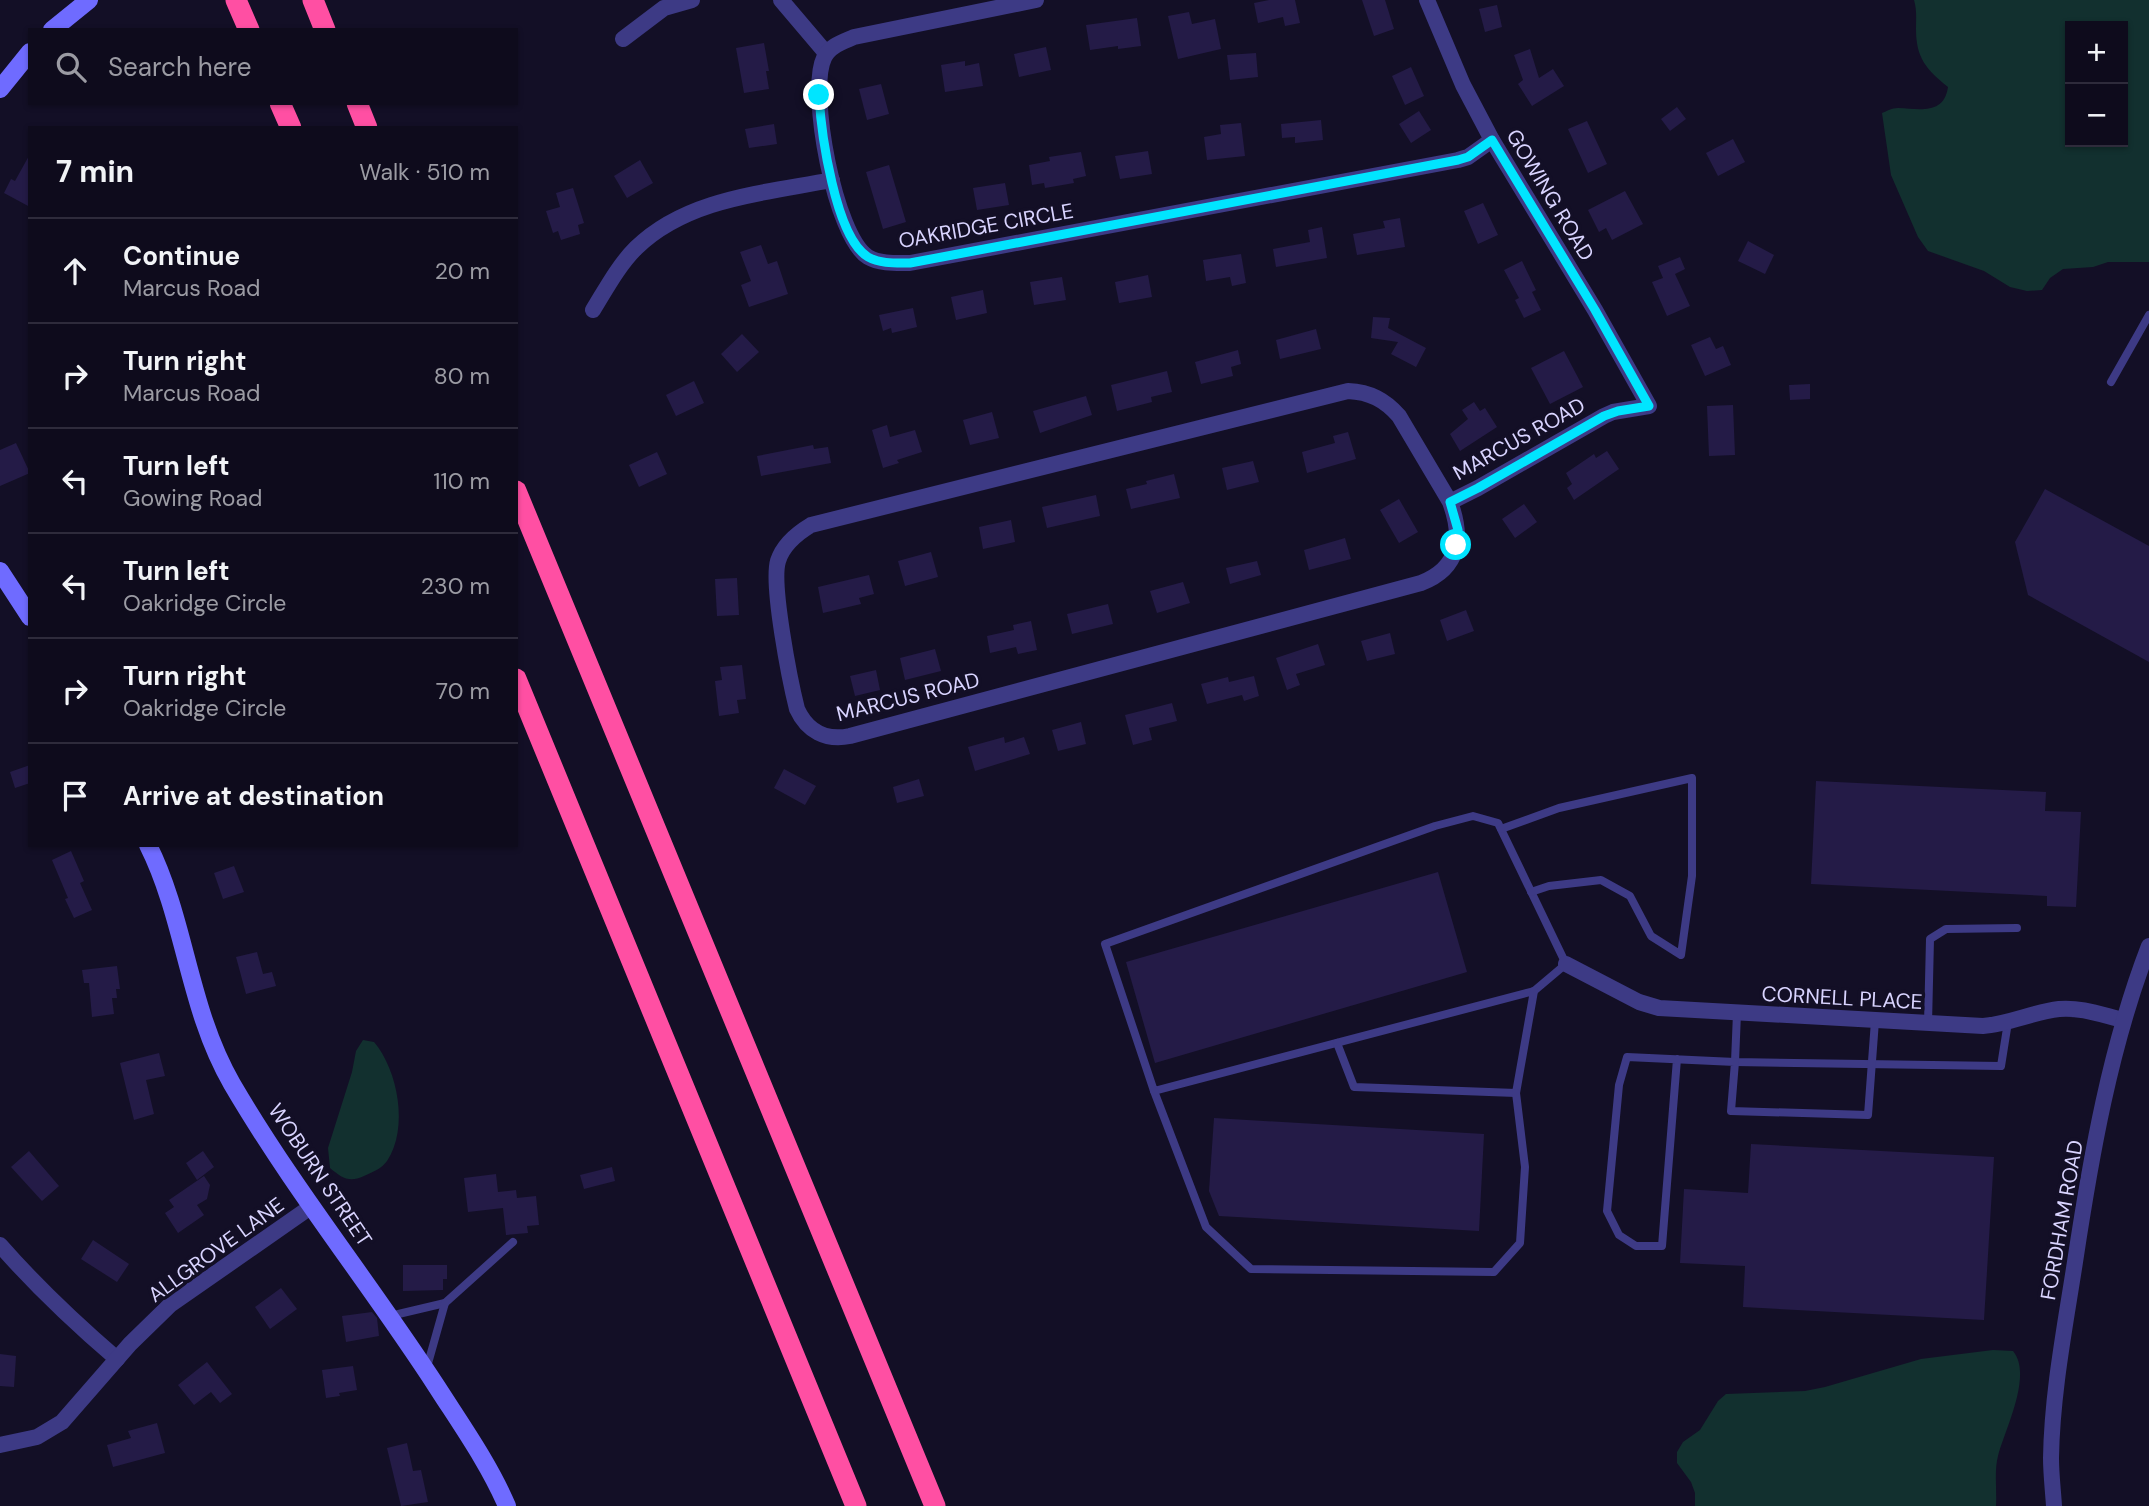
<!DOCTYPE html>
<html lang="en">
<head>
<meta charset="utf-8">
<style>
	body { margin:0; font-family:"DM Sans",sans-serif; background:#171425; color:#f1f3f6 }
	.controls { position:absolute; right:21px; top:21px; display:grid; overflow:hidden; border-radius:0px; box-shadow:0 2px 5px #0004 }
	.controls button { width:63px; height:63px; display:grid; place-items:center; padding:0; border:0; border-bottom:2px solid #2e2b3b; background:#0e0b1c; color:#f1f3f6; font:35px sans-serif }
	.stop { position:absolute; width:21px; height:21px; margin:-16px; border:5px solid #00e5ff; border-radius:50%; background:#fff }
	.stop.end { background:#00e5ff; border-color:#fff; box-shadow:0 2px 7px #0008 }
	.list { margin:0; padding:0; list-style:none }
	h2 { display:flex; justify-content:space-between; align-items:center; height:91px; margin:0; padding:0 28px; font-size:30px }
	h2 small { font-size:23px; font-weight:400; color:#9b9ba3 }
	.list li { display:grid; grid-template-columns:46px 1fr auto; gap:21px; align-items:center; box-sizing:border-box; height:105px; padding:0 28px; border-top:2px solid #2e2b3b }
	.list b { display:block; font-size:26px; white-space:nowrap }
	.list p { margin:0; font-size:23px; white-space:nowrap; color:#9b9ba3 }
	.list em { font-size:23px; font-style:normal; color:#9b9ba3 }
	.icon { flex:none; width:38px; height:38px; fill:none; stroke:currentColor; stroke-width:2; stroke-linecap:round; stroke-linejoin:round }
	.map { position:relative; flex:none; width:2149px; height:1506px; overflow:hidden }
	.search { position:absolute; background:#0e0b1c; box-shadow:0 2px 5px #0004; left:28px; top:28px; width:490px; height:77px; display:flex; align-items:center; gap:18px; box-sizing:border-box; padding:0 24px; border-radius:0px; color:#9b9ba3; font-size:26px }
	.panel { position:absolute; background:#0e0b1c; box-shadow:0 2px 5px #0004; left:28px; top:126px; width:490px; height:721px; border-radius:0px }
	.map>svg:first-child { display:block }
</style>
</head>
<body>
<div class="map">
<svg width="2149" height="1506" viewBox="0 0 2149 1506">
	<rect width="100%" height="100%" fill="#130f26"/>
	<g fill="#12302f" fill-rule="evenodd">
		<path d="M1914 0H2149V262H2108L2093 267 2063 269 2050 278 2042 290 2027 291 2010 287 1984 271 1928 251 1918 237 1891 175 1882 113C1887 111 1892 108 1898 108 1920 109 1944 115 1948 87 1926 69 1916 58 1916 29 1916 19 1917 10 1914 0ZM2070 26H2123V142H2070Z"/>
		<path d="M363 1040 374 1042C398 1070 409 1129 387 1161 381 1169 373 1172 364 1176 349 1183 342 1178 330 1168L328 1148 352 1072 356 1051Z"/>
		<path d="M1993 1350 2013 1351C2033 1375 2005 1429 1998 1456 1994 1471 1997 1490 1996 1506H1695V1493L1691 1482 1677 1463V1452L1683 1442 1700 1430 1718 1401 1726 1394 1805 1391 1825 1387 1921 1359Z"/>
	</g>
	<g fill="#241b47">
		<polygon points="1269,0 1295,0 1300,23 1285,26 1283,17 1258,23 1254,3"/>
		<polygon points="1362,0 1385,0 1394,29 1374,36"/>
		<polygon points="1497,5 1502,27 1485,32 1479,9"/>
		<polygon points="1189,12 1192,24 1215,19 1221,49 1178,59 1168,16"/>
		<polygon points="1137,18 1141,46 1118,49 1118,46 1090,50 1086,25"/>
		<polygon points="764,43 769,71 766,71 769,89 744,93 736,48"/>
		<polygon points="1046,47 1051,70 1019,77 1014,54"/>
		<polygon points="1530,49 1539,78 1553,69 1564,86 1532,106 1518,84 1523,80 1514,55"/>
		<polygon points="1256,53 1258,77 1230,80 1227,55"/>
		<polygon points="965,61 965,66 979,63 983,86 945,92 941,65"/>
		<polygon points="1411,67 1424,96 1405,105 1392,76"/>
		<polygon points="881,84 889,114 867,120 859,89"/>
		<polygon points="1677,107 1686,119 1670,131 1661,119"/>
		<polygon points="1419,111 1431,130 1411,143 1399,124"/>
		<polygon points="1321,120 1323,140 1295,143 1295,137 1282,138 1281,124"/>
		<polygon points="1587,121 1607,164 1588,173 1568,129"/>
		<polygon points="1241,123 1245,156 1207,160 1204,137 1221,134 1220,125"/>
		<polygon points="774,124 777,144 749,148 745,129"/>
		<polygon points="1733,139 1745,162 1718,176 1706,153"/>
		<polygon points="1148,151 1152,174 1120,179 1115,156"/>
		<polygon points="1081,152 1086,176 1073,179 1074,183 1045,188 1044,183 1032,185 1029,165 1050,161 1049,157"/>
		<polygon points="30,154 30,207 4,193 11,179 15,181"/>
		<polygon points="640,160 653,183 627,198 614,176"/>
		<polygon points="889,165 906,222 883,229 866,172"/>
		<polygon points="1005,183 1009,205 977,210 973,188"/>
		<polygon points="573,188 584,223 578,225 580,234 561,240 558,231 553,233 546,211 560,207 556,193"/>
		<polygon points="1625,191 1643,224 1612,240 1606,228 1599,232 1588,210"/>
		<polygon points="1483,203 1498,235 1478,244 1464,211"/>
		<polygon points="1400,218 1405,247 1357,255 1353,234 1385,228 1383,221"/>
		<polygon points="1322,227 1327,258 1276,267 1273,249 1310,242 1308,230"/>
		<polygon points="1748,241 1774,255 1765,274 1738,261"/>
		<polygon points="761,245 768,264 777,261 788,294 749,307 741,285 751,281 740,252"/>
		<polygon points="1241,254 1246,283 1232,286 1230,277 1206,281 1203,260"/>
		<polygon points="1680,257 1685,269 1675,274 1690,306 1667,316 1652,282 1663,278 1658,266"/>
		<polygon points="1522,261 1536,290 1532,292 1541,310 1524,318 1515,300 1519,298 1504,270"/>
		<polygon points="1148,275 1152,297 1119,303 1115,282"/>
		<polygon points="1062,277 1066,300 1034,305 1030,282"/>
		<polygon points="983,290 987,313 956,320 951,297"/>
		<polygon points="913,308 917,327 892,333 891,328 883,331 879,315"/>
		<polygon points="1373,317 1390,318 1388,328 1426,348 1416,367 1391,354 1398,342 1371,338"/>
		<polygon points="1316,329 1321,349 1280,359 1276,340"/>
		<polygon points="742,334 759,352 737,372 721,354"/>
		<polygon points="1710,337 1716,349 1723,346 1731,365 1705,376 1691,345"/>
		<polygon points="1238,350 1241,364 1231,367 1233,376 1201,384 1195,362"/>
		<polygon points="1564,351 1583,387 1550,404 1531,368"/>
		<polygon points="1167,371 1172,392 1151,397 1152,402 1117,411 1111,385"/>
		<polygon points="694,381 704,403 676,416 666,395"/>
		<polygon points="1810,384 1810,399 1790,400 1789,385"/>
		<polygon points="1086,396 1092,415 1040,433 1033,411"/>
		<polygon points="1474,402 1480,411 1485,408 1497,427 1460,451 1450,434 1468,419 1462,410"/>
		<polygon points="1733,405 1735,455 1709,456 1707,406"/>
		<polygon points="992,412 999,438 970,445 963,420"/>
		<polygon points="887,425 890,437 915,430 922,452 897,460 899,463 883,468 872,430"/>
		<polygon points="1348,432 1356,459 1307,473 1302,452 1335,443 1333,436"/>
		<polygon points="16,443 30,473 0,486 0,450"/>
		<polygon points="813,445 814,449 828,447 831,463 761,476 757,456"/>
		<polygon points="1607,451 1619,469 1574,500 1567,488 1572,484 1566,473 1594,454 1596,458"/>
		<polygon points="657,452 667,474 639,487 629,465"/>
		<polygon points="1253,461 1259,482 1227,490 1222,468"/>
		<polygon points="1174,474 1180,498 1131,509 1126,489 1147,484 1146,481"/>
		<polygon points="2045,489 2149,546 2149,662 2028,595 2015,542"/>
		<polygon points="1096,495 1100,516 1047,528 1042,507"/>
		<polygon points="1399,499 1418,532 1399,543 1380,510"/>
		<polygon points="1524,504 1537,522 1515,538 1502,519"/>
		<polygon points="1011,520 1015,542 983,549 979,527"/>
		<polygon points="1345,538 1351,559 1309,570 1304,550"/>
		<polygon points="931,552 938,577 905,586 898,561"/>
		<polygon points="1257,561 1261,575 1230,584 1226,568"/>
		<polygon points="869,575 874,594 859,598 861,604 823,613 818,587"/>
		<polygon points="737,578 739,615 717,616 715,579"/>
		<polygon points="1183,582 1190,603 1157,613 1150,591"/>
		<polygon points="1108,604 1113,624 1072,634 1067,614"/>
		<polygon points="1466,610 1474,631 1447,641 1440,620"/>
		<polygon points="1031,621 1037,650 1018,654 1016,647 990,653 987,636 1014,630 1013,625"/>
		<polygon points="1390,633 1395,654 1367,661 1361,641"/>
		<polygon points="1318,644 1325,665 1296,674 1300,685 1287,690 1276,658"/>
		<polygon points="935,649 941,671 905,680 900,658"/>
		<polygon points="742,665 746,699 737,700 739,713 719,716 715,681 722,680 720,667"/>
		<polygon points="876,670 880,690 855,696 850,676"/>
		<polygon points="1254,676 1259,696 1244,701 1242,695 1207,704 1201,684 1228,677 1229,682"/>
		<polygon points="1172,703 1177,721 1149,728 1152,740 1133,745 1125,715"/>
		<polygon points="1081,722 1086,744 1058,751 1052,730"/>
		<polygon points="1004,737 1005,743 1024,737 1030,754 975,771 968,747"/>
		<polygon points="30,765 30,783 15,788 10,772"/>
		<polygon points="784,769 816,786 805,805 774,788"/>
		<polygon points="919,779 924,796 897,803 893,787"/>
		<polygon points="1816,781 2046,792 2045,811 2081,812 2076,907 2047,906 2047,896 1811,884"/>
		<polygon points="71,851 84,881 80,883 92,910 74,918 65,899 68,898 52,860"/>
		<polygon points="234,866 244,892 223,899 214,873"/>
		<polygon points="1438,872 1467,972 1155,1063 1126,962"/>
		<polygon points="257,952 263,974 272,972 276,986 246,994 236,957"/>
		<polygon points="117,966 120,989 116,989 117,998 112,998 114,1014 92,1017 89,983 84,983 82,970"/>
		<polygon points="159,1053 165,1076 146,1080 154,1114 134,1120 120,1063"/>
		<polygon points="1214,1118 1484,1134 1479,1231 1219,1216 1209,1191"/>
		<polygon points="1751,1144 1994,1157 1984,1320 1743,1307 1745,1266 1680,1263 1684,1189 1748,1193"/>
		<polygon points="29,1151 59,1186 42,1201 11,1167"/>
		<polygon points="203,1151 214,1167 197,1180 186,1163"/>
		<polygon points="612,1167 615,1181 584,1189 580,1175"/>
		<polygon points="496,1174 498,1192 516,1190 517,1198 536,1196 539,1225 527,1226 528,1233 506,1235 503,1208 468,1212 464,1178"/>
		<polygon points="204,1176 210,1185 207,1199 197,1205 204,1215 178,1233 165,1213 174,1207 169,1200"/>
		<polygon points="93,1240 129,1264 117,1282 81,1259"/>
		<polygon points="403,1265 447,1265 447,1279 443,1279 443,1290 403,1291"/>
		<polygon points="281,1288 297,1309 270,1329 255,1307"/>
		<polygon points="372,1312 377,1318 379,1336 346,1342 342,1316"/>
		<polygon points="0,1354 16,1356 14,1387 0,1386"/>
		<polygon points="207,1362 232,1394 220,1403 211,1392 194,1405 178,1385"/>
		<polygon points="353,1366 357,1390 339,1393 340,1396 326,1398 322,1370"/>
		<polygon points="157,1423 165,1453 113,1467 107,1445 131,1438 128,1431"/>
		<polygon points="407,1443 413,1471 421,1470 428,1502 401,1506 387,1448"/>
	</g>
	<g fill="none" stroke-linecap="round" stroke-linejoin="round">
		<g stroke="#3d3a85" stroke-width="8">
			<polyline points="2111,382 2149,315"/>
			<polygon points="1473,816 1498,823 1566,964 1534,991 1154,1091 1105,944 1435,826"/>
			<polyline points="1501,829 1559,808 1692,778 1692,876 1681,955 1651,936 1630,896 1601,880 1549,886 1531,892"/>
			<polyline points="1737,1013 1735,1062 2001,1066 2008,1022"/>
			<polyline points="1928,1024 1930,939 1946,929 2017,928"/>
			<polyline points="1337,1043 1354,1087 1516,1093 1534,991"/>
			<polyline points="1677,1059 1662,1246 1636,1246 1619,1235 1607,1211 1619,1085 1627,1057 1735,1062 1731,1111 1868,1115 1875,1021"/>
			<polyline points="1154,1091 1206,1227 1251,1269 1494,1272 1520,1243 1525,1167 1516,1093"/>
			<polyline points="390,1316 445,1303"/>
			<polyline points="427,1367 445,1303 513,1242"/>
		</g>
		<g stroke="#3d3a85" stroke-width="16">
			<polyline points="781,0 826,53"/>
			<path d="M1036 0 854 37C843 42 829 46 824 58 808 91 835 237 868 257 880 264 896 263 910 263L1458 160 1468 157 1492 140"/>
			<path d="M1427 0 1463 85 1492 140 1595 310 1649 406 1613 412 1604 416 1478 488 1450 502 1399 416C1385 400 1370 392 1348 391L811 525C796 534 783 545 778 561 771 585 790 681 797 709 807 731 826 741 850 736L1421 583C1460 568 1463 537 1450 502"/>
			<polyline points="623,39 664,8 692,0"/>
			<path d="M593 310C606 289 618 266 636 248 687 198 765 193 832 180"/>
			<path d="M1566 964 1639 1002 1659 1008 1983 1026C2009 1024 2033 1012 2059 1009 2081 1007 2102 1015 2123 1020"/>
			<path d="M0 1245C36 1286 75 1323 117 1359"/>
			<polyline points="0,1445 37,1437 62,1422 130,1344 170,1305 312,1206"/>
			<path d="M2054 1506C2053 1490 2051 1474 2051 1458 2052 1393 2065 1327 2075 1262 2091 1156 2110 1047 2149 946"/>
		</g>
		<g stroke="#6f6bff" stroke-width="18">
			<polyline points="52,30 89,0"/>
			<polyline points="0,89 30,52"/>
			<polyline points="0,571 30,617"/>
			<path d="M148 845C186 921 188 1008 232 1084 294 1190 371 1285 437 1387 462 1426 489 1464 507 1506"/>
		</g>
		<g stroke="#ff4fa3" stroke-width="21">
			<polyline points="236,0 249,30"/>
			<polyline points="313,0 325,30"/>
			<polyline points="280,103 291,128"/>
			<polyline points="357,103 367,128"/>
			<polyline points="516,491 935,1506"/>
			<polyline points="516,679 856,1506"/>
		</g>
	</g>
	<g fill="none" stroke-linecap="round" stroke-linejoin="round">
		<path stroke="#00e5ff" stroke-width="9" d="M819 95C821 132 835 237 868 257 880 264 896 263 910 263L1458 160 1468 157 1492 140 1595 310 1649 406 1618 411 1604 416 1478 488 1450 502 1458 530 1456 545"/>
	</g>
	<g text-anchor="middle" stroke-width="7" stroke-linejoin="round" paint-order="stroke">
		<g font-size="21" fill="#d9d4ff" stroke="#130f26">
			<text transform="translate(1550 195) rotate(59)" y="7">GOWING ROAD</text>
			<text transform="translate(986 226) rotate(-10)" y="7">OAKRIDGE CIRCLE</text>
			<text transform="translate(1519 439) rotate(-29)" y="7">MARCUS ROAD</text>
			<text transform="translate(908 697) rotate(-14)" y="7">MARCUS ROAD</text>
			<text transform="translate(1842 998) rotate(3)" y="7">CORNELL PLACE</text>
			<text transform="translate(320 1175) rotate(56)" y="7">WOBURN STREET</text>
			<text transform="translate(2062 1220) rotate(-80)" y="7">FORDHAM ROAD</text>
			<text transform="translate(216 1250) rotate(-36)" y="7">ALLGROVE LANE</text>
		</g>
	</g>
</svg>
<div class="controls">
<button>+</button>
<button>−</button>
</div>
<div class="stop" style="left:1456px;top:545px"></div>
<div class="stop end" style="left:819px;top:95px"></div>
<div class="search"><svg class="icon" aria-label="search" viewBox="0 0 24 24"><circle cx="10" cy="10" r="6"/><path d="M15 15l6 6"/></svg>Search here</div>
<section class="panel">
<h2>7 min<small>Walk · 510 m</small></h2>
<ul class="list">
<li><svg class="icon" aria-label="ahead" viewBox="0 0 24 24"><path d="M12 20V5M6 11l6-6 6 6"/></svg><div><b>Continue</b><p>Marcus Road</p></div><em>20 m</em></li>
<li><svg class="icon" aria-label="right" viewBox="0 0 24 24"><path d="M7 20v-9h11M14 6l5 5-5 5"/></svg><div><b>Turn right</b><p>Marcus Road</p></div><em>80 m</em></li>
<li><svg class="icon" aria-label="left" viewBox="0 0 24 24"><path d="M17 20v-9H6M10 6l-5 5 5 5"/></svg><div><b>Turn left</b><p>Gowing Road</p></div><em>110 m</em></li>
<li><svg class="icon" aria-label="left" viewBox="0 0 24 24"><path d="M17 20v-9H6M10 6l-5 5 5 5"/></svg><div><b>Turn left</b><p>Oakridge Circle</p></div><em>230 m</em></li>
<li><svg class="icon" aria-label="right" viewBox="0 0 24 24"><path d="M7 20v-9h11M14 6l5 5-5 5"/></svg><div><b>Turn right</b><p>Oakridge Circle</p></div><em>70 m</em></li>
<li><svg class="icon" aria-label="arrive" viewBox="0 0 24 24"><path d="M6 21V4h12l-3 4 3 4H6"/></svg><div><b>Arrive at destination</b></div></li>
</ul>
</section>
</div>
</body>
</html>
